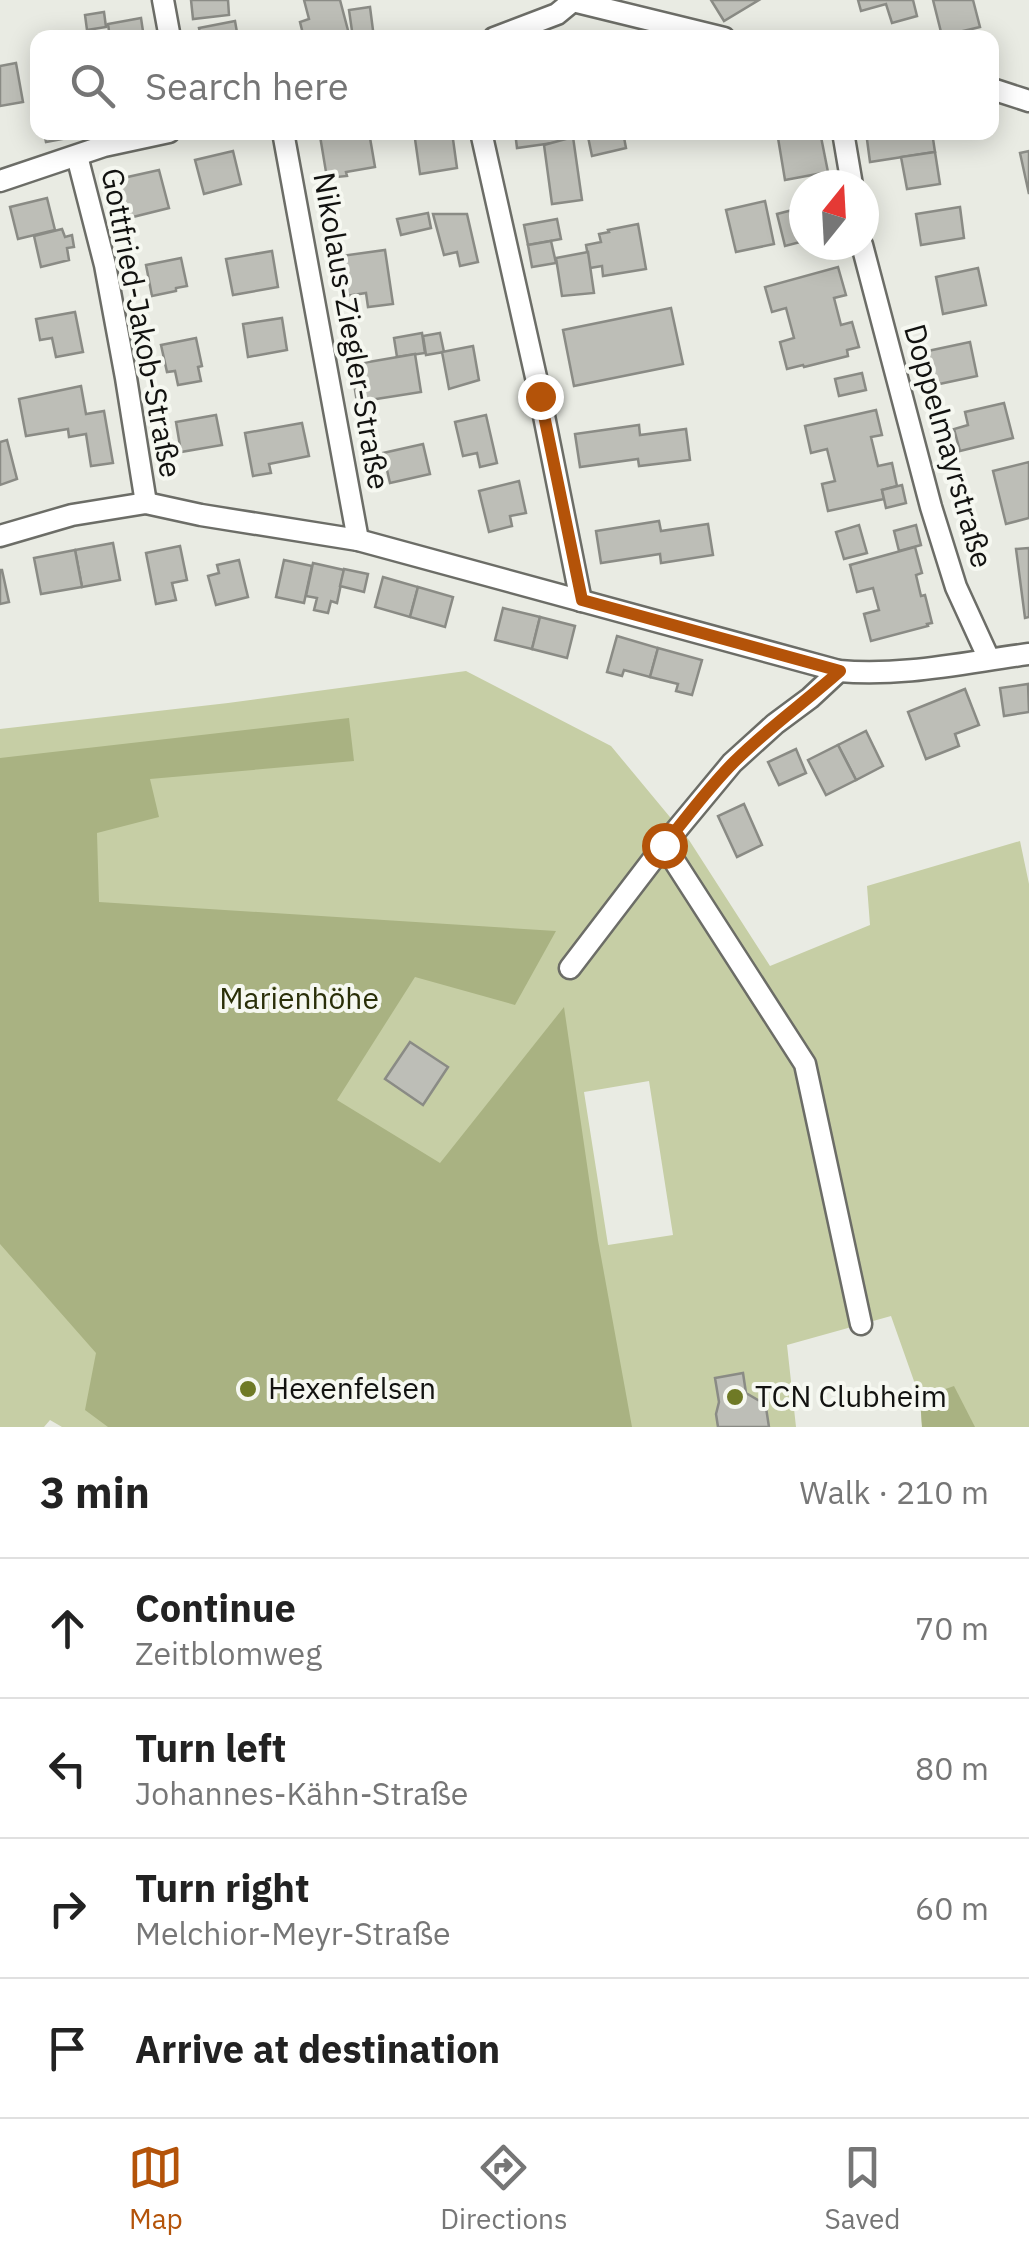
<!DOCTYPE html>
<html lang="en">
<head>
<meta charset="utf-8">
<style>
	body { margin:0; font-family:"IBM Plex Sans",sans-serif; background:#f6f6f6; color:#222 }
	.compass { position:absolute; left:789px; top:170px; width:90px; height:90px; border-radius:50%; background:#fff; box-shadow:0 5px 25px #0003; rotate:18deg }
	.stop { position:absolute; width:30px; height:30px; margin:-22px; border:8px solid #b45309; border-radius:50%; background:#fff }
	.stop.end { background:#b45309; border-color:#fff; box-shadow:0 2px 10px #0008 }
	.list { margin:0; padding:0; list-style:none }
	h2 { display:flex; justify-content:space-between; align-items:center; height:130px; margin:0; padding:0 40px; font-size:42px }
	h2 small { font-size:32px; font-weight:400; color:#767676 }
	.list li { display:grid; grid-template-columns:65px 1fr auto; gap:30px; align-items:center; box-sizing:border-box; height:140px; padding:0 40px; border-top:2px solid #e0e0e0 }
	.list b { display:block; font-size:38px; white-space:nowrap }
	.list p { margin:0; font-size:32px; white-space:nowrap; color:#767676 }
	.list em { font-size:32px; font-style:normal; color:#767676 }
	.icon { flex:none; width:55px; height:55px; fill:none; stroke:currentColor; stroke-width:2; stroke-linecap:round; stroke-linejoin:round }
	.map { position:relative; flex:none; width:1029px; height:1427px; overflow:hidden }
	.search { position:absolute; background:#fff; box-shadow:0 5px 25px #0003; left:30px; right:30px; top:30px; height:110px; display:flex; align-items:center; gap:25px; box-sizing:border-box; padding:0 35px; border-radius:20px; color:#767676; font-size:38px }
	.sheet { height:690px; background:#fff }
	nav { display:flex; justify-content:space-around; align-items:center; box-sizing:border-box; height:140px; border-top:2px solid #e0e0e0; background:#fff; font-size:28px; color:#767676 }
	nav a { display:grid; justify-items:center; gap:5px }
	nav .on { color:#b45309 }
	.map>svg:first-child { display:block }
</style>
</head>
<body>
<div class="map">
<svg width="1029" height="1427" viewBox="0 0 1029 1427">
	<rect width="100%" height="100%" fill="#e9ebe3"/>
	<path fill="#c6cea5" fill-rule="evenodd" d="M466 671 611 746 689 840 770 966 870 925 867 886 1020 841 1029 884V1427H922L920 1398 891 1316 787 1345 796 1427H62L50 1420 44 1427H0V729L228 703ZM649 1081 673 1235 608 1245 584 1092Z"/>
	<g fill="#a9b282">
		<polygon points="349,718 354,761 150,779 159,817 97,833 99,902 556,931 515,1005 415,977 337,1100 440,1163 564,1007 598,1240 632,1427 108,1427 85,1410 96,1353 0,1244 0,758"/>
		<polygon points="954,1386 975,1427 922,1427 920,1398"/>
	</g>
	<g fill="#bdbeb7" stroke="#8a8b85" stroke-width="2.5">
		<polygon points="191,0 228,0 229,15 193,19"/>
		<polygon points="304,0 340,0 350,38 304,38 300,22 309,19"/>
		<polygon points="711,0 759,0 724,21"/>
		<polygon points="858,0 913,0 917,16 892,23 886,4 861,11"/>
		<polygon points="933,0 973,0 980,27 942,36"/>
		<polygon points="370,7 374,38 353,38 349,10"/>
		<polygon points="104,12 106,27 87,30 85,15"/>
		<polygon points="141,18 144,38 110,38 108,24"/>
		<polygon points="235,21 238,38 201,38 199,28"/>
		<polygon points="16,63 23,102 0,106 0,66"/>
		<polygon points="44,132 73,132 73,137 46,142"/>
		<polygon points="340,132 369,132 375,167 346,172 347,176 327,178 320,136"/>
		<polygon points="414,132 452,132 457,168 420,174"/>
		<polygon points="515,132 558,132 560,142 517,148"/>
		<polygon points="587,132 623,132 626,148 592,156"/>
		<polygon points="777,132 820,132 828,172 785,180"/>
		<polygon points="866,132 932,132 935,152 870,162"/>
		<polygon points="573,137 582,200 552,204 544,145"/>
		<polygon points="233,151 241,184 204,194 195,160"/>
		<polygon points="1029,151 1029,194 1020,153"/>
		<polygon points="935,152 940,184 907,189 901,157"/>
		<polygon points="159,170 169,208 125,219 114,180"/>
		<polygon points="47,198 55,230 18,239 10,207"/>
		<polygon points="765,201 774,244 736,252 726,210"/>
		<polygon points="960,207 964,238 921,245 916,214"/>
		<polygon points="800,208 804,225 804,241 785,246 777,214"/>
		<polygon points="428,213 431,228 401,235 397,219"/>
		<polygon points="433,214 467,214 478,262 460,266 457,252 444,255"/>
		<polygon points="557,219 561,239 528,245 524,225"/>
		<polygon points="638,224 646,269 603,276 602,266 590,268 586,245 601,242 599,234 609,232 608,230"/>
		<polygon points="62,229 65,237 72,235 74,247 67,248 69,260 41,267 34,236"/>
		<polygon points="551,241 556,263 532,267 528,245"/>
		<polygon points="385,250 393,304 368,307 366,293 346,296 341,256"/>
		<polygon points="272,251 278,287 233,295 226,259"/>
		<polygon points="588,252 594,293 562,296 556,258"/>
		<polygon points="181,258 187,286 176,288 176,291 152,296 146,265"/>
		<polygon points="838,267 846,295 834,298 841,325 852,322 859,347 847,350 848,356 804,367 803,365 787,369 780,342 794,338 786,308 772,312 765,287"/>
		<polygon points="978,268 986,305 943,314 936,277"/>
		<polygon points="671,308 683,364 574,386 563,330"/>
		<polygon points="75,312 83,352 56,357 52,338 40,340 36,319"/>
		<polygon points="282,318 287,350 248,357 243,324"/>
		<polygon points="422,333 425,353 397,357 394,338"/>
		<polygon points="440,333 444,352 426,355 423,336"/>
		<polygon points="196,338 202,366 198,367 201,381 178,385 175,371 167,372 161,345"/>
		<polygon points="970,342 977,376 930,386 923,352"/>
		<polygon points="473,346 479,380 449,389 442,352"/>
		<polygon points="415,354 421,392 357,402 351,365"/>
		<polygon points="862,373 866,390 839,396 835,379"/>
		<polygon points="81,386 86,414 104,411 113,463 91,466 86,434 69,437 68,429 26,436 19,399"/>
		<polygon points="1004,403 1013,438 960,451 954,429 968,425 965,412"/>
		<polygon points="876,410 882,435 871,437 878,466 892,463 897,486 882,490 884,499 828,511 822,484 835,481 827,449 811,453 805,426"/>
		<polygon points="216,415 222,445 181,452 176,422"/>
		<polygon points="486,415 497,463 480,467 477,453 463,456 455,422"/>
		<polygon points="302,423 309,456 269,464 271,473 253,476 245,433"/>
		<polygon points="639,425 640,435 686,429 690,460 639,466 638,459 580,467 575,434"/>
		<polygon points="7,440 17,479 0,485 0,442"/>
		<polygon points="423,444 430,474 390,483 383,453"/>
		<polygon points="1029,462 1029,518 1006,524 993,471"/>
		<polygon points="519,481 526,513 510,516 512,526 489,532 479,491"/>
		<polygon points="902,485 906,503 886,508 882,490"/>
		<polygon points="659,521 661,531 708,524 713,555 661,563 660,554 601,563 596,531"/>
		<polygon points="859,525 867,553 844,559 836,532"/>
		<polygon points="916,525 921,545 899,551 894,531"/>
		<polygon points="113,543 120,580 82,587 75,550"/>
		<polygon points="180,546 187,580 172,583 176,600 156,604 146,553"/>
		<polygon points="915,547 922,573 916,575 921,596 925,595 932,623 927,624 928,626 871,641 864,614 879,610 873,588 857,592 850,565"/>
		<polygon points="1029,548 1029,617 1025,618 1016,549"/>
		<polygon points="75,550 82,587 41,594 34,558"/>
		<polygon points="239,560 248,597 216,605 208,576 219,573 217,565"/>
		<polygon points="284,560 312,566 304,603 276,597"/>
		<polygon points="313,563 344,570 337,603 331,601 328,613 314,610 317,598 306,596"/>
		<polygon points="344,569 368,574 364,592 340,586"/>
		<polygon points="0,570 2,570 9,602 0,604"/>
		<polygon points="383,577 418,587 410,617 375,607"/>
		<polygon points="418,587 453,597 445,627 410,617"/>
		<polygon points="503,608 540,617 532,649 495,640"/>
		<polygon points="540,617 575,626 567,658 532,649"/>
		<polygon points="617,636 658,648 650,677 624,670 622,676 607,672"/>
		<polygon points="658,648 702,660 692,695 676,691 678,684 650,677"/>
		<polygon points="1028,684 1029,712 1004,716 1000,688"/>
		<polygon points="965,689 979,725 955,734 959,746 926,759 908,712"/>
		<polygon points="866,731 883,766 856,780 838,745"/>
		<polygon points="838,745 856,780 826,795 808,760"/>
		<polygon points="796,749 806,773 779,785 768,762"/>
		<polygon points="744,804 762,845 737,857 718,816"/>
		<polygon points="410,1042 448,1067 423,1105 385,1079"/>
		<polygon points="743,1373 746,1393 758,1400 765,1401 769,1427 718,1427 716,1414 719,1402 715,1378"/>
	</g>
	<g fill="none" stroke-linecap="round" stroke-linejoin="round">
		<g stroke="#6c6d67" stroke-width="25">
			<g id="minor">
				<polyline points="163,0 170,38"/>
				<polyline points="573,1 724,38"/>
				<polyline points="494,38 557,14 574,0"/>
				<polyline points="992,89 1029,101"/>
				<polyline points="283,132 358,540"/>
				<polyline points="481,132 538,386 581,601"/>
				<polyline points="843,132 852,185"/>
				<polyline points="77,156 105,265 126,378 146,503"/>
				<polyline points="0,181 104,146 169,132"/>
				<polyline points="862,245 931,507 956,587 989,659"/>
				<path d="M0 536 72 515 146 503 201 515 358 540 839 671C902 677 967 662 1029 654"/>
				<polyline points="664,845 805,1064 861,1324"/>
				<polyline points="570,968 664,845 732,763 775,724 810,698 839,671"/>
			</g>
		</g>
		<use href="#minor" stroke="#fff" stroke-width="20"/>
	</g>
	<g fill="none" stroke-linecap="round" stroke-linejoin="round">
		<path stroke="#b45309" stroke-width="12" d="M540 396 582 600 840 671C805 702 767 729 734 762 709 787 687 817 664 845"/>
	</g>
	<g fill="#6f7a26" stroke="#f6f8f1" stroke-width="4">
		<circle cx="248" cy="1389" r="10"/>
		<circle cx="735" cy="1397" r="10"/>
	</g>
	<g text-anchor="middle" stroke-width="8" stroke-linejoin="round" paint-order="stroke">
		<g font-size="30" fill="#121210" stroke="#f6f8f1">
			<text transform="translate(141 323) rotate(79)" y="10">Gottfried-Jakob-Straße</text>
			<text transform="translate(351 331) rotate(80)" y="10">Nikolaus-Ziegler-Straße</text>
			<text transform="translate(948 446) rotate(74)" y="10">Doppelmayrstraße</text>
		</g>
		<g font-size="30" fill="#2a2f08" stroke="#f6f8f1">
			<text x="299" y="1009">Marienhöhe</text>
		</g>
		<g font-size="30" fill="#121210" stroke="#f6f8f1" text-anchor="start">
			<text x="268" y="1399">Hexenfelsen</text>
			<text x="755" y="1407">TCN Clubheim</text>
		</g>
	</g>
</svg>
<svg class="compass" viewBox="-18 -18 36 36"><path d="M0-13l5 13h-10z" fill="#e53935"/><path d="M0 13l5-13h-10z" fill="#767676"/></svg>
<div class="stop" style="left:664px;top:845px"></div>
<div class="stop end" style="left:540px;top:396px"></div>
<div class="search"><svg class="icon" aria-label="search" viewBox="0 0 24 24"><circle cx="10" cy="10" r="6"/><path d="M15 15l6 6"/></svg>Search here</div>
</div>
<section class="sheet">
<h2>3 min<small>Walk · 210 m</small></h2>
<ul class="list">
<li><svg class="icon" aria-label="ahead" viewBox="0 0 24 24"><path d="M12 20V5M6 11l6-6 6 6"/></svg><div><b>Continue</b><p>Zeitblomweg</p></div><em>70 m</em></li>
<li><svg class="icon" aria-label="left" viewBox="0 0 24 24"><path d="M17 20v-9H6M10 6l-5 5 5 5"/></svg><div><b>Turn left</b><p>Johannes-Kähn-Straße</p></div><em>80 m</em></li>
<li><svg class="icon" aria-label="right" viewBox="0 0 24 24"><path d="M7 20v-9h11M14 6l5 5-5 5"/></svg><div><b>Turn right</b><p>Melchior-Meyr-Straße</p></div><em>60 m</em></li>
<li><svg class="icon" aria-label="arrive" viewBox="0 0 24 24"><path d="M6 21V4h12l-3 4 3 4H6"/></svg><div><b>Arrive at destination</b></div></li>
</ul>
</section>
<nav>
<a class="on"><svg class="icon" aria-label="map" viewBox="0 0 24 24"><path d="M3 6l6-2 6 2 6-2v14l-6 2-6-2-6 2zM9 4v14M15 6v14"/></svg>Map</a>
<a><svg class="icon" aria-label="directions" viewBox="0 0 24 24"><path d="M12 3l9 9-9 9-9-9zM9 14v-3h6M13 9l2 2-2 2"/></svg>Directions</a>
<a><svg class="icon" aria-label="saved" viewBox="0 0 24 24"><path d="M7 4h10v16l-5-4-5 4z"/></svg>Saved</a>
</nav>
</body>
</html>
